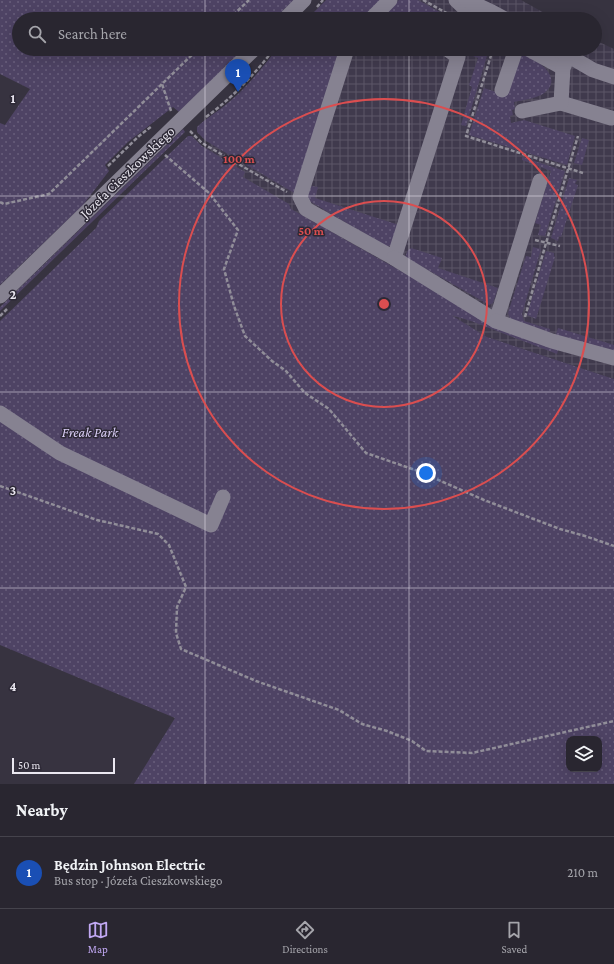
<!DOCTYPE html>
<html lang="en">
<head>
<meta charset="utf-8">
<style>
	body { margin:0; font-family:"Crimson Pro",serif; background:#35323c; color:#f1f3f6 }
	.controls { position:absolute; right:12px; bottom:12px; display:grid; overflow:hidden; border-radius:8px; box-shadow:0 4px 16px #0002 }
	.controls button { width:36px; height:36px; display:grid; place-items:center; padding:0; border:0; border-bottom:1px solid #45434c; background:#292630; color:#f1f3f6; font:20px sans-serif }
	.scale { position:absolute; left:12px; bottom:10px; width:103px; box-sizing:border-box; padding-left:4px; border:2px solid #ebe8f1; border-top:0; font-size:11px; line-height:14px; white-space:nowrap; color:#ebe8f1; -webkit-text-stroke:3px #2d2936; paint-order:stroke }
	.you { position:absolute; left:426px; top:473px; width:14px; height:14px; margin:-10px; border:3px solid #fff; border-radius:50%; background:#1a73e8; box-shadow:0 0 0 6px #1a73e833 }
	.badge { display:grid; place-items:center; width:26px; height:26px; border-radius:50%; background:#c1a8f3; color:#fff; font-size:13px; font-weight:700 }
	.pin { position:absolute; translate:-50% -33px; filter:drop-shadow(0 1px 2px #0008) }
	.pin::after { content:''; position:absolute; top:21px; width:14px; height:12px; background:inherit; clip-path:polygon(0 0,100% 0,50% 100%) }
	.list { margin:0; padding:0; list-style:none }
	h2 { display:flex; justify-content:space-between; align-items:center; height:52px; margin:0; padding:0 16px; font-size:17px }
	h2 small { font-size:13px; font-weight:400; color:#a5a5ab }
	.list li { display:grid; grid-template-columns:26px 1fr auto; gap:12px; align-items:center; box-sizing:border-box; height:72px; padding:0 16px; border-top:1px solid #45434c }
	.list b { display:block; font-size:15px; white-space:nowrap }
	.list p { margin:0; font-size:13px; white-space:nowrap; color:#a5a5ab }
	.list em { font-size:13px; font-style:normal; color:#a5a5ab }
	.icon { flex:none; width:22px; height:22px; fill:none; stroke:currentColor; stroke-width:2; stroke-linecap:round; stroke-linejoin:round }
	.map { position:relative; flex:none; width:614px; height:784px; overflow:hidden }
	.search { position:absolute; background:#292630; box-shadow:0 4px 16px #0002; left:12px; right:12px; top:12px; height:44px; display:flex; align-items:center; gap:10px; box-sizing:border-box; padding:0 14px; border-radius:22px; color:#a5a5ab; font-size:15px }
	.sheet { height:124px; background:#292630 }
	nav { display:flex; justify-content:space-around; align-items:center; box-sizing:border-box; height:56px; border-top:1px solid #45434c; background:#292630; font-size:11px; color:#a5a5ab }
	nav a { display:grid; justify-items:center; gap:2px }
	nav .on { color:#c1a8f3 }
	.map>svg:first-child { display:block }
</style>
</head>
<body>
<div class="map">
<svg width="614" height="784" viewBox="0 0 614 784">
	<defs>
		<pattern id="industrial-grid" width="8" height="8" patternUnits="userSpaceOnUse"><rect width="8" height="8" fill="#403a4d"/><path d="M0 4h8M4 0v8" fill="none" stroke="#5c5667"/></pattern>
		<pattern id="grass-dots" width="8" height="8" patternUnits="userSpaceOnUse"><rect width="8" height="8" fill="#4e4364"/><path d="M2 2h.1M6 6h.1" fill="none" stroke="#685e7b" stroke-width="1.8" stroke-linecap="round"/></pattern>
	</defs>
	<rect width="100%" height="100%" fill="#373340"/>
	<g fill="url(#industrial-grid)">
		<polygon points="355,0 521,0 555,19 335,19"/>
		<polygon points="595,40 614,49 614,379 487,337 197,163 210,143 305,49 595,49"/>
	</g>
	<g fill="url(#grass-dots)" fill-rule="evenodd">
		<polygon points="0,0 294,0 274,19 19,19 19,49 244,49 179,112 173,107 128,142 105,165 109,171 83,205 0,285 0,123 5,125 30,89 0,74"/>
		<polygon points="326,0 382,0 363,19 307,19"/>
		<polygon points="399,0 418,0 452,19 389,19 383,17 382,19 379,19"/>
		<path d="M277 49H341L296 194 206 141 197 132V127C206 118 219 111 229 102 247 87 262 68 277 49Z"/>
		<polygon points="470,49 489,49 466,126 461,125 472,87 469,85 478,58 468,54"/>
		<path d="M524 54C540 61 566 80 541 95 533 99 522 100 514 102L515 109 512 110 513 115 510 116 511 123 524 120 575 136 567 165 469 135 484 88 505 95 518 56Z"/>
		<polygon points="183,129 185,132 0,311 0,307"/>
		<path d="M188 136H192L202 146 245 172 243 177 289 204 291 209 496 325 559 347 557 354 471 321 451 315 487 337 614 379V784H134L175 718 0 645V321L96 228 99 221ZM569 739H599V769H569Z"/>
		<polygon points="582,138 589,140 582,165 574,163"/>
		<polygon points="522,157 565,171 545,236 538,235 541,225 535,223 551,171 522,160"/>
		<polygon points="569,178 577,180 575,184 578,185 561,237 559,236 558,241 551,238"/>
		<polygon points="312,186 318,187 315,198 399,225 393,244 387,247 306,199 310,187"/>
		<polygon points="533,247 541,249 522,314 524,321 550,329 549,335 511,321 508,313 526,256 531,257"/>
		<polygon points="411,248 442,258 438,268 498,288 493,303 489,305 486,303 405,257 408,250"/>
		<polygon points="546,251 554,253 554,256 555,257 536,319 527,315"/>
		<polygon points="558,328 614,345 614,354 555,337"/>
	</g>
	<g fill="none" stroke-linecap="round" stroke-linejoin="round">
		<g stroke="#918e99" stroke-width="2.5" stroke-dasharray="4 2" stroke-linecap="butt">
			<polyline points="423,0 450,15"/>
			<polyline points="317,7 323,0"/>
			<polyline points="229,19 249,0"/>
			<polyline points="493,49 466,136 583,173"/>
			<polyline points="171,111 162,84 198,49"/>
			<path d="M206 117C232 98 254 75 274 49"/>
			<polyline points="190,131 202,143 287,192"/>
			<polyline points="165,155 209,193 238,230 224,269 234,306 245,336 272,361 286,371 305,393 329,409 366,453 418,471 484,500 560,529 585,536 614,546"/>
			<polyline points="108,166 139,136 152,126"/>
			<polyline points="0,202 4,204 49,194 162,84"/>
			<polyline points="535,240 560,246"/>
			<polyline points="0,316 7,309"/>
			<polyline points="525,317 546,243 578,136"/>
			<polyline points="0,486 97,520 158,534 169,545 186,587 177,607 176,633 181,649 256,681 339,710 362,724 387,731 412,741 426,751 472,753 614,721"/>
		</g>
		<g stroke="#868291" stroke-width="15">
			<polyline points="456,0 476,19"/>
			<polyline points="466,0 492,12 505,19"/>
			<polyline points="285,19 304,0"/>
			<polyline points="371,19 390,0"/>
			<polyline points="347,49 300,197 306,209 394,258 458,57 447,49"/>
			<polyline points="528,49 563,68"/>
			<polyline points="557,49 593,70 614,77"/>
			<polyline points="502,90 516,49"/>
			<polyline points="561,103 611,118"/>
			<polyline points="522,111 561,103 563,68 568,56"/>
			<polyline points="394,258 496,321 540,181"/>
			<polyline points="0,296 254,49"/>
			<polyline points="496,321 552,341 614,358"/>
			<polyline points="0,413 60,453 211,525 223,497"/>
		</g>
	</g>
	<path fill="none" stroke="#ebe8f1" stroke-width="1" stroke-opacity="0.55" d="M205 0V19M409 0V19M205 49V784M409 49V784M0 196H614M0 392H614M0 588H614"/>
	<g fill="none" stroke="#da4e50" stroke-width="2">
		<circle cx="384" cy="304" r="103"/>
		<circle cx="384" cy="304" r="205"/>
	</g>
	<g text-anchor="middle" stroke-width="3" stroke-linejoin="round" paint-order="stroke">
		<g font-size="14" fill="#ebe8f1" stroke="#2d2936">
			<text transform="translate(127 172) rotate(-44)" y="5">Józefa Cieszkowskiego</text>
		</g>
		<g font-size="14" font-style="italic" fill="#dacef6" stroke="#2d2936">
			<text x="90" y="437">Freak Park</text>
		</g>
	</g>
	<g font-size="13" text-anchor="middle" font-weight="bold" fill="#ebe8f1" stroke="#2d2936" stroke-width="3" stroke-linejoin="round" paint-order="stroke">
		<text x="13" y="103">1</text>
		<text x="13" y="299">2</text>
		<text x="13" y="495">3</text>
		<text x="13" y="691">4</text>
	</g>
	<circle cx="384" cy="304" r="6" fill="#da4e50" stroke="#2d2936" stroke-width="2"/>
	<g font-size="12" text-anchor="middle" font-weight="bold" fill="#da4e50" stroke="#2d2936" stroke-width="3" stroke-linejoin="round" paint-order="stroke">
		<text x="239" y="163">100 m</text>
		<text x="311" y="235">50 m</text>
	</g>
</svg>
<div class="controls">
<button><svg class="icon" aria-label="layers" viewBox="0 0 24 24"><path d="M12 4l9 5-9 5-9-5zM3 14l9 5 9-5"/></svg></button>
</div>
<div class="scale">50 m</div>
<div class="you"></div>
<div class="pin badge" style="left:238px;top:92px;background:#1a4fb4">1</div>
<div class="search"><svg class="icon" aria-label="search" viewBox="0 0 24 24"><circle cx="10" cy="10" r="6"/><path d="M15 15l6 6"/></svg>Search here</div>
</div>
<section class="sheet">
<h2>Nearby<small></small></h2>
<ul class="list">
<li><span class="badge" style="background:#1a4fb4">1</span><div><b>Będzin Johnson Electric</b><p>Bus stop · Józefa Cieszkowskiego</p></div><em>210 m</em></li>
</ul>
</section>
<nav>
<a class="on"><svg class="icon" aria-label="map" viewBox="0 0 24 24"><path d="M3 6l6-2 6 2 6-2v14l-6 2-6-2-6 2zM9 4v14M15 6v14"/></svg>Map</a>
<a><svg class="icon" aria-label="directions" viewBox="0 0 24 24"><path d="M12 3l9 9-9 9-9-9zM9 14v-3h6M13 9l2 2-2 2"/></svg>Directions</a>
<a><svg class="icon" aria-label="saved" viewBox="0 0 24 24"><path d="M7 4h10v16l-5-4-5 4z"/></svg>Saved</a>
</nav>
</body>
</html>
